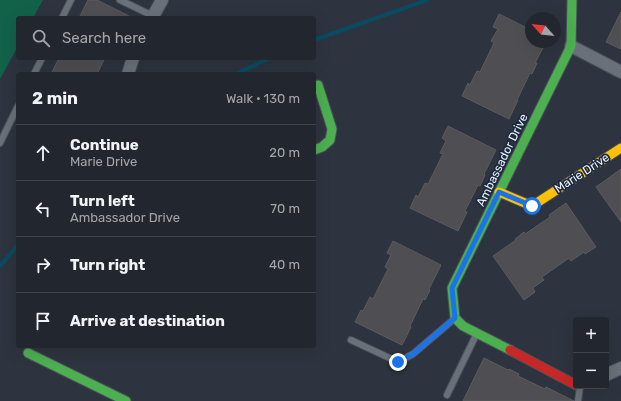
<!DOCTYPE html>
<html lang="en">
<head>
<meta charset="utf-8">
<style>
	body { margin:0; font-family:Rubik,sans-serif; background:#2e333b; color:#f1f3f6 }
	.controls { position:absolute; right:12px; bottom:12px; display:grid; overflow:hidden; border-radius:4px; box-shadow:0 4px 16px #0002 }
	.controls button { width:36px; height:36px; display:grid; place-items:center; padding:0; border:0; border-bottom:1px solid #3f444b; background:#22272f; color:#f1f3f6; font:20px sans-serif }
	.compass { position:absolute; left:525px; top:12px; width:36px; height:36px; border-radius:50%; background:#22272f; box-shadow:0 4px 16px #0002; rotate:297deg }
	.stop { position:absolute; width:12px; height:12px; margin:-9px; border:3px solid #1a73e8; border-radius:50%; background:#fff }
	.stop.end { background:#1a73e8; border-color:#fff; box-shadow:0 1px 4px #0008 }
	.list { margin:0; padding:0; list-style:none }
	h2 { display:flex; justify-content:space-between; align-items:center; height:52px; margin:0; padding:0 16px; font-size:17px }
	h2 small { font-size:13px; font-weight:400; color:#a2a5aa }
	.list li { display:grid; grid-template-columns:26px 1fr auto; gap:12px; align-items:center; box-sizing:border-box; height:56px; padding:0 16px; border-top:1px solid #3f444b }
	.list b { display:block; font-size:15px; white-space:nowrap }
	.list p { margin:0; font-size:13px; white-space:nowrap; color:#a2a5aa }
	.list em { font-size:13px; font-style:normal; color:#a2a5aa }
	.icon { flex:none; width:22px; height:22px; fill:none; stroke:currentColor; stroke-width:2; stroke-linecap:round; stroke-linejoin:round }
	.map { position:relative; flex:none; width:621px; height:401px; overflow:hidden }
	.search { position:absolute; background:#22272f; box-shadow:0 4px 16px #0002; left:16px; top:16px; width:300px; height:44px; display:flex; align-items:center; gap:10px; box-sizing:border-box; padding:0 14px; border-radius:4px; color:#a2a5aa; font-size:15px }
	.panel { position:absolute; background:#22272f; box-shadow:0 4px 16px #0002; left:16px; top:72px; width:300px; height:276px; border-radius:4px }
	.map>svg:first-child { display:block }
</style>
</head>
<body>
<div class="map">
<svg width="621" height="401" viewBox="0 0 621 401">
	<rect width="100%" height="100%" fill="#2e343f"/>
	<polygon fill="#126249" points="0,0 43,0 33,18 18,18 18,46 0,79"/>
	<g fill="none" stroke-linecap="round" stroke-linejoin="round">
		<g stroke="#084c62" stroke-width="4">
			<polyline points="314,40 427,0"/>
			<polyline points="236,74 269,58"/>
			<polyline points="0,266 18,245"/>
		</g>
	</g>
	<g fill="#4f4e53" stroke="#5c5a5c">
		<polygon points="88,0 97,0 133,18 79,18"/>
		<polygon points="621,12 621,49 606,42"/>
		<polygon points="499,14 531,30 531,42 546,42 535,63 537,63 532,74 530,73 517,100 518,100 509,119 462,96 468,83 470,85 477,71 480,72 494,43 491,41 498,29 493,27"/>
		<polygon points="59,58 105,58 97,74 51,74"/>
		<polygon points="448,126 496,150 484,174 485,175 480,186 478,185 465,211 467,212 458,231 410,208 416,195 418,197 425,183 428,184 443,154 440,153 446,141 442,138"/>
		<polygon points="621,169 621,222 596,187"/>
		<polygon points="566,203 596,247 585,254 584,252 571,261 569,258 542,277 544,280 533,288 535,292 524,300 493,256 516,240 515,239 524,232 525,234 550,217 549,215"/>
		<polygon points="393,241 441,265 429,289 430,290 425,300 423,299 410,326 411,327 402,345 355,322 361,310 363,311 370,297 373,299 388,269 385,267 391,255 387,253"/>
		<polygon points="484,358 508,370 509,369 519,374 518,376 545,389 546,387 574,401 463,401"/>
	</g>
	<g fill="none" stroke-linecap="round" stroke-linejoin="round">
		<g stroke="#4a5059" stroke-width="8">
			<g id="lane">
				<polyline points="120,0 153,16"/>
				<polyline points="62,18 71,0"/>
				<polyline points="34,74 42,58"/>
				<polyline points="0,143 18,106"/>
				<polyline points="351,340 398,362 413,354 454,319"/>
				<polyline points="447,395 476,335"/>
				<polyline points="578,401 580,387"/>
			</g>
		</g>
		<g stroke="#4a5059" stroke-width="14">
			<g id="street">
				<polyline points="152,18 162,0"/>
				<polyline points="571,46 621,72"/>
				<polyline points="128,74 133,58"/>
				<polyline points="606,375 621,368"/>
			</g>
		</g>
		<g stroke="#4a5059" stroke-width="11">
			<g id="fast">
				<polyline points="314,150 322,147 330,140 332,129 318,85"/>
				<polyline points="510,350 463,326 455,318 452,288 571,46 572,0"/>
				<polyline points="28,353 126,401"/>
			</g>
		</g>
		<g stroke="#4a5059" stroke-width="11">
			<polyline id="slow" points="499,192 532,206 621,148"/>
		</g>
		<g stroke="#4a5059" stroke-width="11">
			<polyline id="jam" points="510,350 576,385"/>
		</g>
		<use href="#lane" stroke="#6a7079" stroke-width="6"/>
		<use href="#street" stroke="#6a7079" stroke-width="12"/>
		<use href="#fast" stroke="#4caf50" stroke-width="9"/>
		<use href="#slow" stroke="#ffc107" stroke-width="9"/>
		<use href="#jam" stroke="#c62828" stroke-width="9"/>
	</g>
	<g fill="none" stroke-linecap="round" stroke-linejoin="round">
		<polyline stroke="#1a73e8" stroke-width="5" points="398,362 413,354 455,318 452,288 499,192 532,206"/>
	</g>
	<g text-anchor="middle" stroke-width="3.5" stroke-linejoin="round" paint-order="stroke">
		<g font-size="12" fill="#ecf3fd" stroke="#1d293d">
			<text transform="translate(502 160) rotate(-64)" y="4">Ambassador Drive</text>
			<text transform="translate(582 173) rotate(-33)" y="4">Marie Drive</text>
		</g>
	</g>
</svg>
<div class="controls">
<button>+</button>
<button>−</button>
</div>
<svg class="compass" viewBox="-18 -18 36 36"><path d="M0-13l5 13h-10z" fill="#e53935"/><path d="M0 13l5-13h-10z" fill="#a2a5aa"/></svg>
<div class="stop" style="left:532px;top:206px"></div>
<div class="stop end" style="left:398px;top:362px"></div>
<div class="search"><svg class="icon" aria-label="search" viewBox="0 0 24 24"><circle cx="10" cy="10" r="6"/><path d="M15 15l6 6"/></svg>Search here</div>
<section class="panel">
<h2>2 min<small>Walk · 130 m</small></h2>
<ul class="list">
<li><svg class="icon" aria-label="ahead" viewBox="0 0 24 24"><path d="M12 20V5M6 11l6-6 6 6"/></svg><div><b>Continue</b><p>Marie Drive</p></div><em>20 m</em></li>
<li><svg class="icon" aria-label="left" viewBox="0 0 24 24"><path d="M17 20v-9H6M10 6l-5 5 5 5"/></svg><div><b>Turn left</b><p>Ambassador Drive</p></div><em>70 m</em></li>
<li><svg class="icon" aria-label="right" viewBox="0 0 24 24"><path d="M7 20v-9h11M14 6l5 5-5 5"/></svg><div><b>Turn right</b></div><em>40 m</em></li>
<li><svg class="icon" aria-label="arrive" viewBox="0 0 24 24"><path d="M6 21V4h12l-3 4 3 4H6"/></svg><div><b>Arrive at destination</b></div></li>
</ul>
</section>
</div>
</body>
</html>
